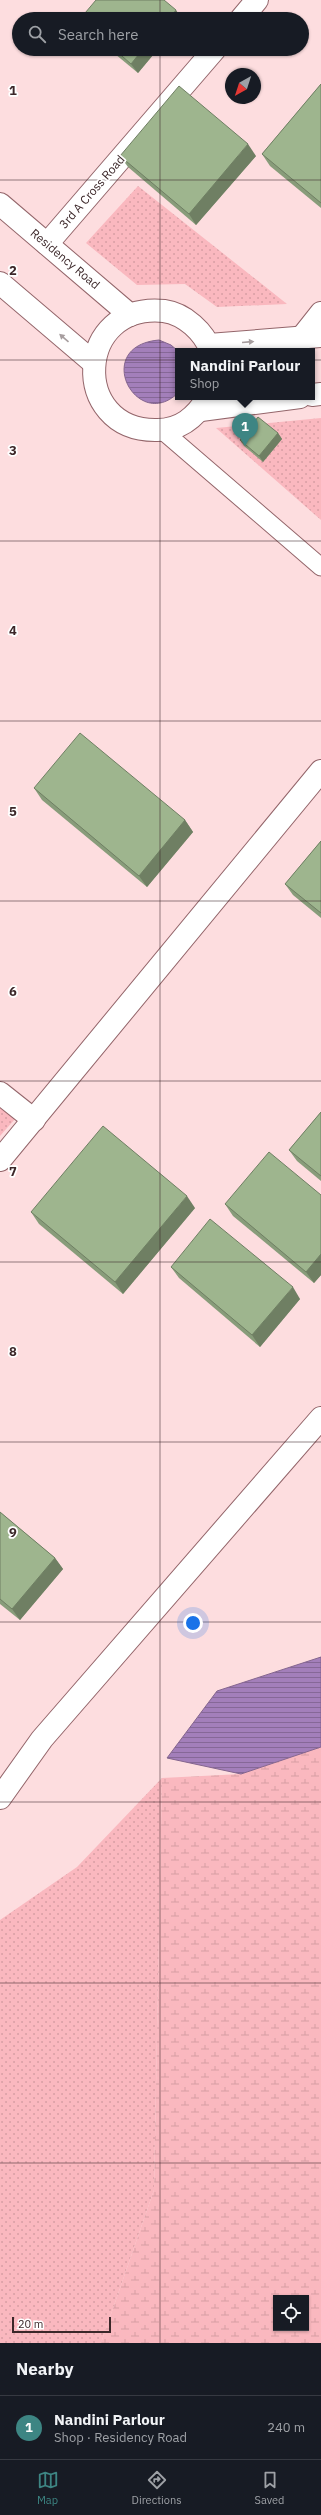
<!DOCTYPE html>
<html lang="en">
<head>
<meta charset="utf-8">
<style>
	body { margin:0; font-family:"IBM Plex Sans",sans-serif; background:#20242c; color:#f1f3f6 }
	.controls { position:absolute; right:12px; bottom:12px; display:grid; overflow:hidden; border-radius:0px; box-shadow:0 1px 3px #0004 }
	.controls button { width:36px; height:36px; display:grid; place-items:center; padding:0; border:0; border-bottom:1px solid #363941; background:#171b24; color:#f1f3f6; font:20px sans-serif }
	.compass { position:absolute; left:225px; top:68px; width:36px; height:36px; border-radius:50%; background:#171b24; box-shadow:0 1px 3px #0004; rotate:219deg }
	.scale { position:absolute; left:12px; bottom:10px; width:99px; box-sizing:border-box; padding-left:4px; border:2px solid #3b2729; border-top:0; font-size:11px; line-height:14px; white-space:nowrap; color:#3b2729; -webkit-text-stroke:3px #fff; paint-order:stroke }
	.you { position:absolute; left:193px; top:1623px; width:14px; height:14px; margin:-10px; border:3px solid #fff; border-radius:50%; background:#1a73e8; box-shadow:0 0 0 6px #1a73e833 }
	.badge { display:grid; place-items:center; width:26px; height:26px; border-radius:50%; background:#3d8583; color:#fff; font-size:13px; font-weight:700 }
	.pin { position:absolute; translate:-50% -33px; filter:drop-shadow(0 1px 2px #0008) }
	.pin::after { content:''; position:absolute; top:21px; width:14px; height:12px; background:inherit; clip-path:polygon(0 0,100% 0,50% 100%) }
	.popup { position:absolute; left:175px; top:348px; width:140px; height:52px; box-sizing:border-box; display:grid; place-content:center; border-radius:0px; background:#171b24; filter:drop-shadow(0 1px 3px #0005); font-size:13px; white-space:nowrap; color:#9ea1a6 }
	.popup b { font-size:15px; color:#f1f3f6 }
	.popup::after { content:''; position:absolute; left:50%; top:100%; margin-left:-8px; border:8px solid transparent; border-top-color:#171b24 }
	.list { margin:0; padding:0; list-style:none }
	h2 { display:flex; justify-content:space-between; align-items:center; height:52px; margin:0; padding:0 16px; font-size:17px }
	h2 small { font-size:13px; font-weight:400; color:#9ea1a6 }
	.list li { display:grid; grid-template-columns:26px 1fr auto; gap:12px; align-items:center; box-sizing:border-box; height:64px; padding:0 16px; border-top:1px solid #363941 }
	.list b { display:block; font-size:15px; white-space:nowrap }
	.list p { margin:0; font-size:13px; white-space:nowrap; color:#9ea1a6 }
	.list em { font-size:13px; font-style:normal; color:#9ea1a6 }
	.icon { flex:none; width:22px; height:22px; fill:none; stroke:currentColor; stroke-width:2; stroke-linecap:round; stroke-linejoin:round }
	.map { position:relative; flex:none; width:321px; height:2343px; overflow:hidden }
	.search { position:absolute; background:#171b24; box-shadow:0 1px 3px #0004; left:12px; right:12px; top:12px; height:44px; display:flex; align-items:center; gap:10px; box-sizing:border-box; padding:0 14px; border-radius:22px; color:#9ea1a6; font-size:15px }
	.sheet { height:116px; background:#171b24 }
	nav { display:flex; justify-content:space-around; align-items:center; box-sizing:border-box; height:56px; border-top:1px solid #363941; background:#171b24; font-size:11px; color:#9ea1a6 }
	nav a { display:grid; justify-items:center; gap:2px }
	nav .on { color:#3d8583 }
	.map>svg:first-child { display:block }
</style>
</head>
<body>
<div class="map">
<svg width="321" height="2343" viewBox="0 0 321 2343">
	<defs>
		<pattern id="green-dots" width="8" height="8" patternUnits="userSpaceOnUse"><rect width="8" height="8" fill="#fab8bf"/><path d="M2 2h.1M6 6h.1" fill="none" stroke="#d79ea4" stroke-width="1.8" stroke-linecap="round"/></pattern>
		<pattern id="wetland-marsh" width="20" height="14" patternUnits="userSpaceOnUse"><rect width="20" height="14" fill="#fab8bf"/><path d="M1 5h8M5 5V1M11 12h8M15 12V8" fill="none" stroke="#d79ea4"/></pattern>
		<pattern id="water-rules" width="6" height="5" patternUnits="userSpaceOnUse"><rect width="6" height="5" fill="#a37fba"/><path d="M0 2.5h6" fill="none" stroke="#866897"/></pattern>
	</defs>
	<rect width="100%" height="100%" fill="#fddddf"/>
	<g fill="url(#green-dots)">
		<polygon points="138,186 287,304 217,307 185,284 137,285 86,243"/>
		<polygon points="321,418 321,520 216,428"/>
		<polygon points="0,1107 15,1119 0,1136"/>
		<polygon points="162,1778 154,2190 101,2343 0,2343 0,1920 77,1867"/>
	</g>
	<path fill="url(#wetland-marsh)" fill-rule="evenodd" d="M321 1747V2343H101L154 2190 162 1778 241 1774ZM276 2298H306V2328H276Z"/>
	<g fill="url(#water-rules)" stroke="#84658e">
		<path d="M159 340 171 345 178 351V393C136 433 91 346 159 340Z"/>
		<polygon points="321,1657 321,1747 241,1774 167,1758 217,1691"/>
	</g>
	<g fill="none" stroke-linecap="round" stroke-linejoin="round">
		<g stroke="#93656a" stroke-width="19">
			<polyline id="service" points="163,431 321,567"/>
		</g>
		<g stroke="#93656a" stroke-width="24">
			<g id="minor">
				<polyline points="241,19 257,0"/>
				<polyline points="47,244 215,49"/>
				<polyline points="302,337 321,313"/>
				<polyline points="0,1093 34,1120"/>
				<polyline points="0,1160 321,771"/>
			</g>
		</g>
		<g stroke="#93656a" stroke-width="24">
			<g id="tertiary">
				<polyline points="0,204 130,315"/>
				<polyline points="0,283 94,363"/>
				<polyline points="209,345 321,336"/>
				<polyline points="312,395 321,394"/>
				<path d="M208 397C196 417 180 431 155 430 70 430 75 302 164 311 185 314 204 332 211 351"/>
				<polyline points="201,410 300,397"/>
				<polyline points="0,1798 42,1739 321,1418"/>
			</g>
		</g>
		<use href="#service" stroke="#fff" stroke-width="17"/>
		<use href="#minor" stroke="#fff" stroke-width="22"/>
		<use href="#tertiary" stroke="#fff" stroke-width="22"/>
	</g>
	<g fill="#889c7a">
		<polygon points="109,49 158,49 138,73"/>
		<polygon points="321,84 321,208 270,166 262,154"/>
		<polygon points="120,156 256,156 196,225 128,167"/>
		<polygon points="278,433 282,439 263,462 244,446 240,440"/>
		<polygon points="34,788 185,820 193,832 147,887 42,800"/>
		<polygon points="321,841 321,918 293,895 285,884"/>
		<polygon points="321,1112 321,1181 297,1161 289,1150"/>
		<polygon points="321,1195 321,1275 314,1283 233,1216 225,1204"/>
		<polygon points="195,1208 123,1294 39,1224 31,1212"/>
		<polygon points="171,1267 300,1299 260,1347 179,1278"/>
		<polygon points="0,1512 55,1558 63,1569 20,1620 0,1604"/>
	</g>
	<g fill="#6f7f63">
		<polygon points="176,10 182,19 169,19"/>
		<polygon points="143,49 158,49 138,73 131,64"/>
		<polygon points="248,144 256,156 196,225 189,214"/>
		<polygon points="278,433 282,439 263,462 259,456"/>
		<polygon points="185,820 193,832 147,887 139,876"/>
		<polygon points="187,1196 195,1208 123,1294 115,1282"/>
		<polygon points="321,1254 321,1275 314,1283 306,1272"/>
		<polygon points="293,1287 300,1299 260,1347 252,1335"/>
		<polygon points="55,1558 63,1569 20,1620 12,1609"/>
	</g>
	<g fill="#9eb58e" stroke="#6f7f63">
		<polygon points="96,0 164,0 176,10 169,19 80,19"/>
		<polygon points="114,49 143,49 131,64"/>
		<polygon points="321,84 321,203 262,154"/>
		<polygon points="179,86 248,144 189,214 120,156"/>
		<polygon points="258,417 278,433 259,456 240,440"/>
		<polygon points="80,733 185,820 139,876 34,788"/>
		<polygon points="321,841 321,913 285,884"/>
		<polygon points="321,1112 321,1176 289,1150"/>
		<polygon points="103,1126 187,1196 115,1282 31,1212"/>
		<polygon points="269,1152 321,1195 321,1254 306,1272 225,1204"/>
		<polygon points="210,1219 293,1287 252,1335 171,1267"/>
		<polygon points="0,1512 55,1558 12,1609 0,1599"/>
	</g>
	<defs><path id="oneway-solid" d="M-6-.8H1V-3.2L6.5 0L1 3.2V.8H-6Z"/></defs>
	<g fill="#a79e9f">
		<use href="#oneway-solid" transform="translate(64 338) rotate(-139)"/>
		<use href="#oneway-solid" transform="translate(248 342) rotate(-5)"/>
	</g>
	<path fill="none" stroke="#3b2729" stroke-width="1" stroke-opacity="0.55" d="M160 0V19M160 49V2343M0 180H321M0 360H321M0 541H321M0 721H321M0 901H321M0 1081H321M0 1262H321M0 1442H321M0 1622H321M0 1802H321M0 1983H321M0 2163H321"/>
	<g text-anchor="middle" stroke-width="3.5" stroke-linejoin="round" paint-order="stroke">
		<g font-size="12" fill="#3b2729" stroke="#fff">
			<text transform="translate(92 192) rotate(-49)" y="4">3rd A Cross Road</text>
			<text transform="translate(65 259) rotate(40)" y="4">Residency Road</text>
		</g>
	</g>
	<g font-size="13" text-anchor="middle" font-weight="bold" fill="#3b2729" stroke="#fff" stroke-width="3.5" stroke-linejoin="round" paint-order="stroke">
		<text x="13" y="95">1</text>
		<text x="13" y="275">2</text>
		<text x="13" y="455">3</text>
		<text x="13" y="635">4</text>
		<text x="13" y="816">5</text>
		<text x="13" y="996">6</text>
		<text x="13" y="1176">7</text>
		<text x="13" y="1356">8</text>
		<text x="13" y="1537">9</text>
	</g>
</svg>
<div class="controls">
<button><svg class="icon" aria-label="locate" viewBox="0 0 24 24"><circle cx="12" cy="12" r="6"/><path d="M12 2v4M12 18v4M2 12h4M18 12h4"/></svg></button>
</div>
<svg class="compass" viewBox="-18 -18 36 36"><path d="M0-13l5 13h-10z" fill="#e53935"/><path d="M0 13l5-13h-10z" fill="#9ea1a6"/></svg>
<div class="scale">20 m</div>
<div class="you"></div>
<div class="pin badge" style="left:245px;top:446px">1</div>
<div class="popup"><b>Nandini Parlour</b>Shop</div>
<div class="search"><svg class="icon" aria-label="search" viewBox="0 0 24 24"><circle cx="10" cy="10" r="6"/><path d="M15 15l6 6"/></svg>Search here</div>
</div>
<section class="sheet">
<h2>Nearby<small></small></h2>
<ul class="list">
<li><span class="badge">1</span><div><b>Nandini Parlour</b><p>Shop · Residency Road</p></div><em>240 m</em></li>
</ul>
</section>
<nav>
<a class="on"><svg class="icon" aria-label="map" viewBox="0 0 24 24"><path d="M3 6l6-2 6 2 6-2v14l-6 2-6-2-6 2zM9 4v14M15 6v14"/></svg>Map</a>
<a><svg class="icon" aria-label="directions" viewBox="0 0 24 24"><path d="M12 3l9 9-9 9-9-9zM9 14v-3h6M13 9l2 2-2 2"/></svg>Directions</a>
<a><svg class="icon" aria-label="saved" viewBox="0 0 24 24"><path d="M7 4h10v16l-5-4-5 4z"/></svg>Saved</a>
</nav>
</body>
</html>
